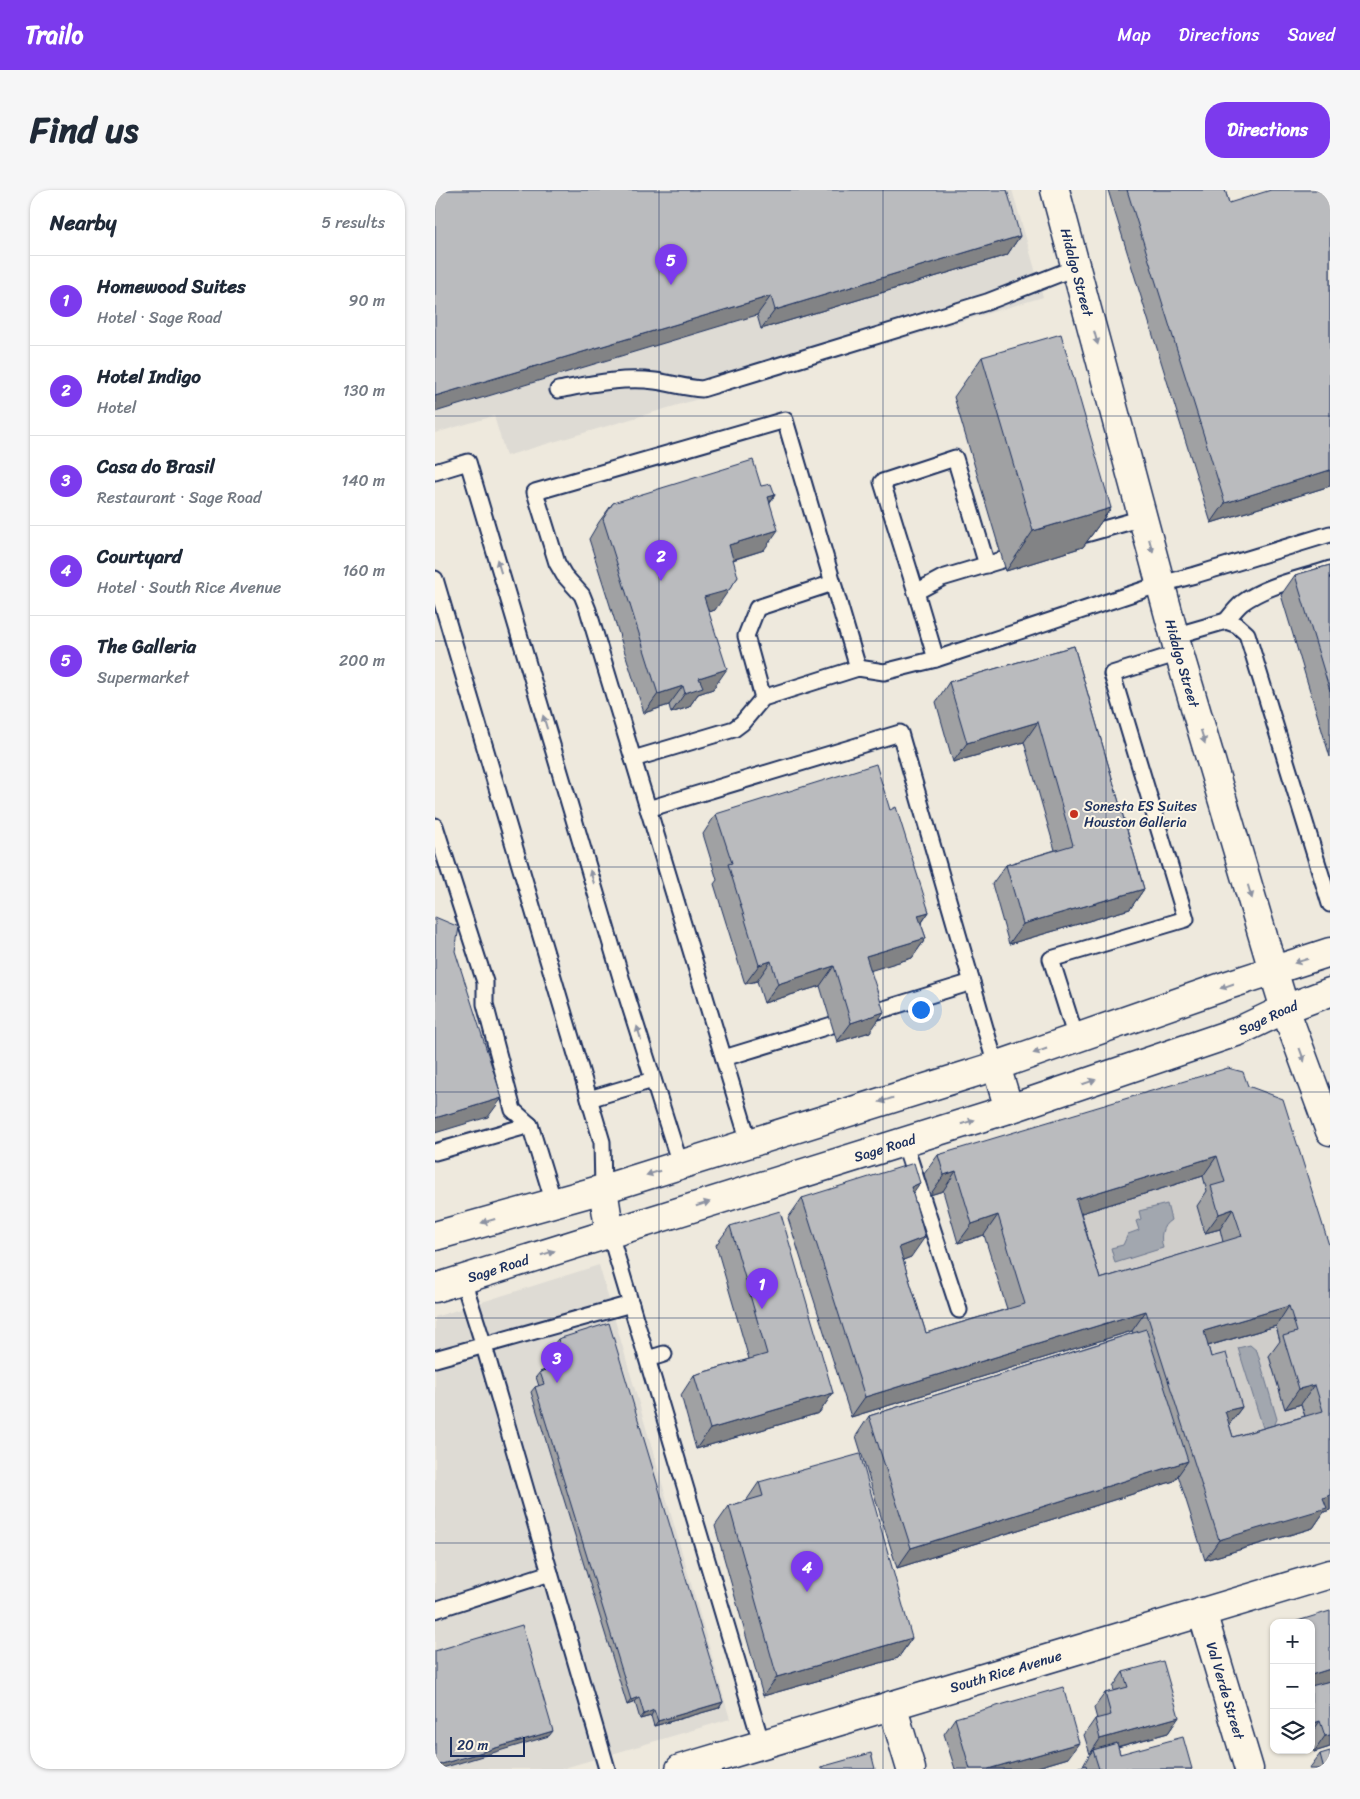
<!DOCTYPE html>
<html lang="en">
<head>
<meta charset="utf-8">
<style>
	body { margin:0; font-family:Sriracha,sans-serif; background:#f6f6f7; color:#1f2937 }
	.controls { position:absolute; right:15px; bottom:15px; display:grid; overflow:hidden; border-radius:10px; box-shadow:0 1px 4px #0004 }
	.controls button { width:45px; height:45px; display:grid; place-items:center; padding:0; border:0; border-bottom:1px solid #e0e1e3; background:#fff; color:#1f2937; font:25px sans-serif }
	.scale { position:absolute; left:15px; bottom:12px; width:75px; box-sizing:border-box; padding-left:5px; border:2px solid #1b2f5e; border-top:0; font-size:14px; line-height:18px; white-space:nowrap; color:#1b2f5e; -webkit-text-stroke:4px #fcf5e5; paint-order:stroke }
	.you { position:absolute; left:485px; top:819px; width:18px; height:18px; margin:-12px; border:4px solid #fff; border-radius:50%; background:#1a73e8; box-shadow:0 0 0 8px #1a73e833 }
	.badge { display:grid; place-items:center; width:32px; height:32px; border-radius:50%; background:#7c3aed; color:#fff; font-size:16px; font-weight:700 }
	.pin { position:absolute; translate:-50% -41px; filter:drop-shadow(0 1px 2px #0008) }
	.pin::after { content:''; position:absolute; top:26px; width:18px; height:15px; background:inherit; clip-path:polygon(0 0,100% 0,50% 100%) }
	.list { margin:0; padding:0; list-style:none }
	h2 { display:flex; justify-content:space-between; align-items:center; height:65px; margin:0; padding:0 20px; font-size:21px }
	h2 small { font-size:16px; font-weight:400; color:#747a83 }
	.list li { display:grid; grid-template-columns:32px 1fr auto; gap:15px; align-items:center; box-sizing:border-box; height:90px; padding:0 20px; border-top:1px solid #e0e1e3 }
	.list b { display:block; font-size:19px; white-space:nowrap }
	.list p { margin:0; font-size:16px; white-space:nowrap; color:#747a83 }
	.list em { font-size:16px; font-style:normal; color:#747a83 }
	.icon { flex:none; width:28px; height:28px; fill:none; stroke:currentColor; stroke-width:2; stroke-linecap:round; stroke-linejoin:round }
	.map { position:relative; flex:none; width:895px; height:1579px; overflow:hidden; border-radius:20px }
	header { display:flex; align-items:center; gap:30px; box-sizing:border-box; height:70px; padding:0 25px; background:#7c3aed; color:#fff }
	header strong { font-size:24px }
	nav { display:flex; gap:28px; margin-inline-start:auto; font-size:18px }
	.intro { display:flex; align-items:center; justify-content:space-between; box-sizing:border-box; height:120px; padding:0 30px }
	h1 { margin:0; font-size:35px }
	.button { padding:12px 22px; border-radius:20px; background:#7c3aed; color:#fff; font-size:18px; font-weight:700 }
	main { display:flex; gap:30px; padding:0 30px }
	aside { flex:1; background:#fff; border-radius:20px; box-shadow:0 1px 4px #0004 }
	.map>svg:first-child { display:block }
</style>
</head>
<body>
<header>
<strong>Trailo</strong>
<nav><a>Map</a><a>Directions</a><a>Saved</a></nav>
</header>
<div class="intro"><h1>Find us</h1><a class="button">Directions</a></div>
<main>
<aside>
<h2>Nearby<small>5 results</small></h2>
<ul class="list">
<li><span class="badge">1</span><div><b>Homewood Suites</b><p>Hotel · Sage Road</p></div><em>90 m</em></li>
<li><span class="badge">2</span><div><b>Hotel Indigo</b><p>Hotel</p></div><em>130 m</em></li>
<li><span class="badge">3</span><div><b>Casa do Brasil</b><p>Restaurant · Sage Road</p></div><em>140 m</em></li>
<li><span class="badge">4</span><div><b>Courtyard</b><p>Hotel · South Rice Avenue</p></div><em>160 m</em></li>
<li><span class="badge">5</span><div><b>The Galleria</b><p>Supermarket</p></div><em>200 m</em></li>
</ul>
</aside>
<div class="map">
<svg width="895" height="1579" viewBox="0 0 895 1579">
	<rect width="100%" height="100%" fill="#eee9dd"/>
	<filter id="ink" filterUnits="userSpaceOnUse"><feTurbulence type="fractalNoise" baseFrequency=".02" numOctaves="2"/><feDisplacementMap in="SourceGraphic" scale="10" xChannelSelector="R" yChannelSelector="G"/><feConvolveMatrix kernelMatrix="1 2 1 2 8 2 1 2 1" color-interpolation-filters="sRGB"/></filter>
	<g filter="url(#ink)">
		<g fill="#dedbd4">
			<polygon points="0,0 577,0 608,107 71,266 59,226 0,243"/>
			<polygon points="164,1075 295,1529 126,1579 0,1579 0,1127"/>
		</g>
		<g fill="#cfcdca" stroke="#757e94">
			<polygon points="768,986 776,1012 770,1043 785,1039 793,1066 652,1109 627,1029"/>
			<polygon points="841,1136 848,1162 834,1166 850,1219 866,1214 874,1241 785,1267 755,1161"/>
		</g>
		<g fill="#a2a7af" stroke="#6c778f">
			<path d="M732 1014 736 1030C726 1036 725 1047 728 1058L680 1073 676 1058 688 1055 693 1044 704 1040 701 1031 706 1029 704 1021Z"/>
			<polygon points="815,1155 822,1161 842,1229 840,1234 841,1238 829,1241 803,1158"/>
		</g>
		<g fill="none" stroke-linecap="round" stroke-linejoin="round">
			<g stroke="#1b2f5e" stroke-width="19">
				<g id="service">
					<path d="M123 200C156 194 187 187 220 191 236 193 250 198 267 199L552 112 642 77"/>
					<polyline points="0,282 33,272 187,791 245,974"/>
					<polyline points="647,345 708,328"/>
					<polyline points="0,389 167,952 168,999"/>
					<polyline points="481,402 447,292 520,268 552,375"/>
					<path d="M791 431C796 425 801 418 807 413 831 395 866 389 895 379"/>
					<polyline points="739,446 791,431 802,435 812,444 895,714"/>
					<polyline points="501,469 481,402 507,388 567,370"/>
					<polyline points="328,508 311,446 322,418 398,393"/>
					<polyline points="198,569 299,539 307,533 328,508 423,478 449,482 501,469 726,394 760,385 895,344"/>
					<polyline points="213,619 465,543 561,876"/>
					<polyline points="0,636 50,792 50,814 78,920 95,935 119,1013"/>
					<polyline points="430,825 537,792"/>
					<polyline points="641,848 616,769 751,729 677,484 744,463"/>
					<polyline points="289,868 397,835"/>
					<polyline points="154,909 218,890"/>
					<polyline points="314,952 153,420 147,405 129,385 122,373 100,302 350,230 423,478"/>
					<polyline points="469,952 524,1120"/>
					<polyline points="0,962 95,935"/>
					<polyline points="175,1044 327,1555"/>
					<polyline points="28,1090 49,1156 172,1579"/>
					<polyline points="0,1169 196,1114"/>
					<polyline points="213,1169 229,1164"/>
					<polyline points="0,1420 115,1383"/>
				</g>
			</g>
			<g stroke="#1b2f5e" stroke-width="31">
				<g id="minor">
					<path id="s1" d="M767 1422 814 1579"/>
					<polyline points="457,1515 476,1579"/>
				</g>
			</g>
			<g stroke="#1b2f5e" stroke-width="31">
				<g id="tertiary">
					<path id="s2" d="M620 0 744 463 838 780 850 819 895 941"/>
					<path id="s3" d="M245 1579 895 1384"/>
				</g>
			</g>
			<g stroke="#1b2f5e" stroke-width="31">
				<g id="secondary">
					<polyline points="561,876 574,919"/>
					<polyline points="168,999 175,1044"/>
					<polyline points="0,1046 168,999 561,876 793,795 895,762"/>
					<path id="s4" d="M0 1098 574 919 804 841 850 819 895 802"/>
				</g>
			</g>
			<use href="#service" stroke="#fcf5e5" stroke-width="15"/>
			<use href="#minor" stroke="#fcf5e5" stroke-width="28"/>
			<use href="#tertiary" stroke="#fcf5e5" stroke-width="28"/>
			<use href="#secondary" stroke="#fcf5e5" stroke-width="28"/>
		</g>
		<g fill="#a0a1a3" stroke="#1b2f5e" fill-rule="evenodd">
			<polygon points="0,0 585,46 572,65 326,139 322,125"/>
			<polygon points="673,0 790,0 794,13 895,0 895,296 776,333"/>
			<polygon points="547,167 676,318 648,357 571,381 519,207"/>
			<polygon points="326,296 340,305 335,312 329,360 298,370 280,420 274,422 278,499 263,504 254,517 236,523 234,515 209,523 154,349 164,332 178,313"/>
			<polygon points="895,375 895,567 846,405 860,385"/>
			<polygon points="639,456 709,699 695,719 574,754 557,694 571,675 620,660 589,552 518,572 501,512 514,492"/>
			<polygon points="455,620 494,722 486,734 491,748 477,768 436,780 435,842 402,852 385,796 329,813 322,791 310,794 279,694 282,690 268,644 281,624"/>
			<path d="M813 896 894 1055 895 1054V1320L889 1322 878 1338 770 1370 743 1285 739 1291 462 1378 421 1246 434 1226 698 1143 697 1141 416 1227 353 1028 367 1008 478 1004 476 1067 468 1070 491 1143 572 1119 549 1045 523 1053 508 1001 495 1005 489 984 503 965ZM768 986 772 1001 762 1016 770 1043 785 1039 788 1052 665 1089 646 1023ZM841 1136 845 1151 834 1166 850 1219 866 1214 870 1226 798 1247 794 1234 807 1217 776 1167 773 1156Z"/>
			<polygon points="295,1036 398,1203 384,1223 261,1259 246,1205 259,1185 314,1169 281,1055"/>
			<polygon points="123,1149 288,1512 284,1518 219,1536 216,1526 205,1529 200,1512 192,1515 96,1202 100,1197 104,1196 101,1187 105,1182 112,1179 110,1171 114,1166 122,1163 119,1154"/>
			<polygon points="324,1292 477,1448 463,1468 328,1506 280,1336 294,1316 311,1311"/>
			<polygon points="876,1433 895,1557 879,1562 876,1552"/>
			<polygon points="688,1482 744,1527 733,1543 683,1557 685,1564 757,1579 638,1579 648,1576 655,1564 649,1545 660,1529 662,1529 659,1518 670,1503 679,1501 678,1497"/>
			<polygon points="520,1528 633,1568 596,1579 520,1579 509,1544"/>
			<polygon points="885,1564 895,1579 874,1579"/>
		</g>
		<g fill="#828385" stroke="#1b2f5e">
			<polygon points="585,46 572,65 326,139 340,120"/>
			<polygon points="336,106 322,125 0,222 0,206"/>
			<polygon points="895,280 895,296 776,333 790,313"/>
			<polygon points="340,305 326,324 333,307"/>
			<polygon points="676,318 648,357 571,381 598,341"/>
			<polygon points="343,340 329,360 280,375 294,355"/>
			<polygon points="303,387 280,420 255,427 269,407"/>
			<polygon points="292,479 278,499 263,504 254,517 236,523 250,503 264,488"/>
			<polygon points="248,496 234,515 209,523 223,504"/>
			<polygon points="603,532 589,552 518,572 532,553"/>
			<polygon points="709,699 695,719 574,754 588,734"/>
			<polygon points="494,722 480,742 483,725"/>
			<polygon points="491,748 477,768 418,786 431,766"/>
			<polygon points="336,771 322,791 310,794 324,775"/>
			<polygon points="399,776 385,796 329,813 343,794"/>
			<polygon points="449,822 435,842 402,852 416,833"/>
			<polygon points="67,908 53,927 0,943 0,928"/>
			<polygon points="782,966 768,986 627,1029 641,1009"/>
			<polygon points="521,981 508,1001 495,1005 509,985"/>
			<polygon points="485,993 471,1013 476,997"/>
			<polygon points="798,1019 785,1039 770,1043 784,1024"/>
			<polygon points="563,1025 549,1045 523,1053 537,1034"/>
			<polygon points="490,1047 476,1067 450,1077 464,1057"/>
			<polygon points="854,1116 841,1136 755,1161 769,1141"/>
			<polygon points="711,1121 697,1141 416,1227 430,1207"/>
			<polygon points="880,1195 866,1214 850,1219 864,1199"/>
			<polygon points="398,1203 384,1223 261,1259 275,1239"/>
			<polygon points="807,1217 793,1236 790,1221"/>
			<polygon points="753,1271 739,1291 462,1378 476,1358"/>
			<polygon points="895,1305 895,1320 889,1322 878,1338 770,1370 784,1350"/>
			<polygon points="477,1448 463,1468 328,1506 342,1487"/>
			<polygon points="895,1479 895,1491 876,1497 876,1485"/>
			<polygon points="204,1507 200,1512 192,1515 196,1510"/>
			<polygon points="288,1512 284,1518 219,1536 223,1531"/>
			<polygon points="219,1520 216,1526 205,1529 209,1524"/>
			<polygon points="744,1527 733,1543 659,1563 658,1560 655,1564 665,1549"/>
			<polygon points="885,1531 876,1544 876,1534"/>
			<polygon points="118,1541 114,1546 4,1579 0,1579 0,1576"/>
			<polygon points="895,1545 895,1557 879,1562 890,1546"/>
			<polygon points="644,1553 633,1568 596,1579 553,1579"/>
		</g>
		<g fill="#babbbe" stroke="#1b2f5e" fill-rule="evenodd">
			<polygon points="0,0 572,0 585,46 340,120 336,106 0,206"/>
			<polygon points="692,0 790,0 794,13 836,0 895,0 895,280 790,313"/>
			<polygon points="626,144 676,318 598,341 547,167"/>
			<polygon points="318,270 326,296 336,294 340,305 333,307 343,340 294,355 303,387 294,400 269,407 292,479 264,488 268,497 250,503 248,496 223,504 168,329 178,313"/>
			<polygon points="895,375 895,501 860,385"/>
			<polygon points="639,456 709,699 588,734 571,675 638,655 603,532 532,553 514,492"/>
			<polygon points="441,574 455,620 461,617 494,722 483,725 491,748 431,766 449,822 416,833 399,776 343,794 336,771 324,775 293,674 297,673 281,624"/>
			<polygon points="0,727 24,737 20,761 67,908 0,928"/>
			<path d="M793 878 808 882 813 896 848 909 894 1055 895 1054V1305L888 1308 892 1318 784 1350 711 1121 430 1207 367 1008 479 973 485 993 476 997 490 1047 464 1057 491 1143 590 1114 563 1025 537 1034 521 981 509 985 503 965ZM782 966 790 992 776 996 784 1024 798 1019 807 1046 665 1089 641 1009ZM854 1116 862 1142 848 1146 864 1199 880 1195 888 1221 798 1247 790 1221 807 1217 791 1163 776 1167 769 1141Z"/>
			<polygon points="345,1021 398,1203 275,1239 259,1185 332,1164 295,1036"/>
			<polygon points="174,1133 288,1512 223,1531 219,1520 209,1524 204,1507 196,1510 100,1197 109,1194 105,1182 117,1178 114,1166 127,1162 123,1149"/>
			<polygon points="711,1139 753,1271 476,1358 434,1226"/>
			<polygon points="425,1264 477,1448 342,1487 294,1316 328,1306 324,1292"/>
			<polygon points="895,1421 895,1479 876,1485 876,1433 856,1433"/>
			<polygon points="87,1435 118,1541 0,1576 0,1461"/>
			<polygon points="728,1471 744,1527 665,1549 660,1529 676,1525 670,1503 693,1497 688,1482"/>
			<polygon points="895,1491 895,1545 890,1546 885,1531 876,1534 876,1496"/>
			<polygon points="628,1497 644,1553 553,1579 535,1579 520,1528"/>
			<polygon points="748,1547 757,1579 692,1579 692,1578 689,1579 664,1579 658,1560 682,1553 685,1564"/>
			<polygon points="895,1561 895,1579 889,1579 885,1564"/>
			<polygon points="436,1563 440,1579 387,1579 386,1577"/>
			<polygon points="651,1575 652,1579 638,1579"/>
		</g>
		<defs><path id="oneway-solid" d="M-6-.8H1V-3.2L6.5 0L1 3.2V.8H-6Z" transform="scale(1.25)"/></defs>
		<g fill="#8c92a2">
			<use href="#oneway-solid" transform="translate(661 148) rotate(75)"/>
			<use href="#oneway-solid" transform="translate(716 356) rotate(75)"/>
			<use href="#oneway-solid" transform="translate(64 376) rotate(-107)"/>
			<use href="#oneway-solid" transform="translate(110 532) rotate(-107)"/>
			<use href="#oneway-solid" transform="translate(768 547) rotate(73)"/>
			<use href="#oneway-solid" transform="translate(157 687) rotate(-107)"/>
			<use href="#oneway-solid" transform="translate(815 702) rotate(73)"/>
			<use href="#oneway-solid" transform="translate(866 771) rotate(163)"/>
			<use href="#oneway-solid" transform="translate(792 796) rotate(161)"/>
			<use href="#oneway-solid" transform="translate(204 843) rotate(-107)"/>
			<use href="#oneway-solid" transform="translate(605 861) rotate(161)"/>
			<use href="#oneway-solid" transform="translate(867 865) rotate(70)"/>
			<use href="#oneway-solid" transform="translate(654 892) rotate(-19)"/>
			<use href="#oneway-solid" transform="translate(451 910) rotate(163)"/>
			<use href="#oneway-solid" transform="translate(533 932) rotate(-17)"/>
			<use href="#oneway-solid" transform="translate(218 983) rotate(162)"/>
			<use href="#oneway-solid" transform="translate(268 1014) rotate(-17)"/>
			<use href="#oneway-solid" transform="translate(53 1031) rotate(164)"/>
			<use href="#oneway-solid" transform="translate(113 1063) rotate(-17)"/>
		</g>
	</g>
	<path fill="none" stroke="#1b2f5e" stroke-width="1" stroke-opacity="0.55" d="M224 0V1579M448 0V1579M671 0V1579M0 226H895M0 451H895M0 677H895M0 902H895M0 1128H895M0 1353H895"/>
	<circle fill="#c8321e" stroke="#fcf5e5" stroke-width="2" cx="639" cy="624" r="5"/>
	<g text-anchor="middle" stroke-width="4" stroke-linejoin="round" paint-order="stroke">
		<g font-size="14" fill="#1b2f5e" stroke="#fcf5e5">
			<text dy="5" stroke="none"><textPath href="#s2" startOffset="85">Hidalgo Street</textPath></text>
			<text dy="5" stroke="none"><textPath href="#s2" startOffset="490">Hidalgo Street</textPath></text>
			<text dy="5" stroke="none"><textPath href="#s4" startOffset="876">Sage Road</textPath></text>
			<text dy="5" stroke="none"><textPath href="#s4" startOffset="471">Sage Road</textPath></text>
			<text dy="5" stroke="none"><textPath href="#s4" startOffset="66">Sage Road</textPath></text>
			<text dy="5" stroke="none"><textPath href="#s3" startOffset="340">South Rice Avenue</textPath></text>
			<text dy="5" stroke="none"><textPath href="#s1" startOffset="82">Val Verde Street</textPath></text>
		</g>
		<g font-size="14" fill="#1b2f5e" stroke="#fcf5e5" text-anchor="start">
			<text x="649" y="621">Sonesta ES Suites<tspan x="649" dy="16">Houston Galleria</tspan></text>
		</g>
	</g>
</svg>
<div class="controls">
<button>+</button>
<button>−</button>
<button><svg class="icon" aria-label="layers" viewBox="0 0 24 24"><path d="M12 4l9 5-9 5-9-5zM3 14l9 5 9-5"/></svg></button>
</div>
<div class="scale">20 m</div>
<div class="you"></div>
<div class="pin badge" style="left:327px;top:1119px">1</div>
<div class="pin badge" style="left:226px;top:391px">2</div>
<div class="pin badge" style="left:122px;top:1193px">3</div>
<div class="pin badge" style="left:372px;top:1402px">4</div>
<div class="pin badge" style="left:236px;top:95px">5</div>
</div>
</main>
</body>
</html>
